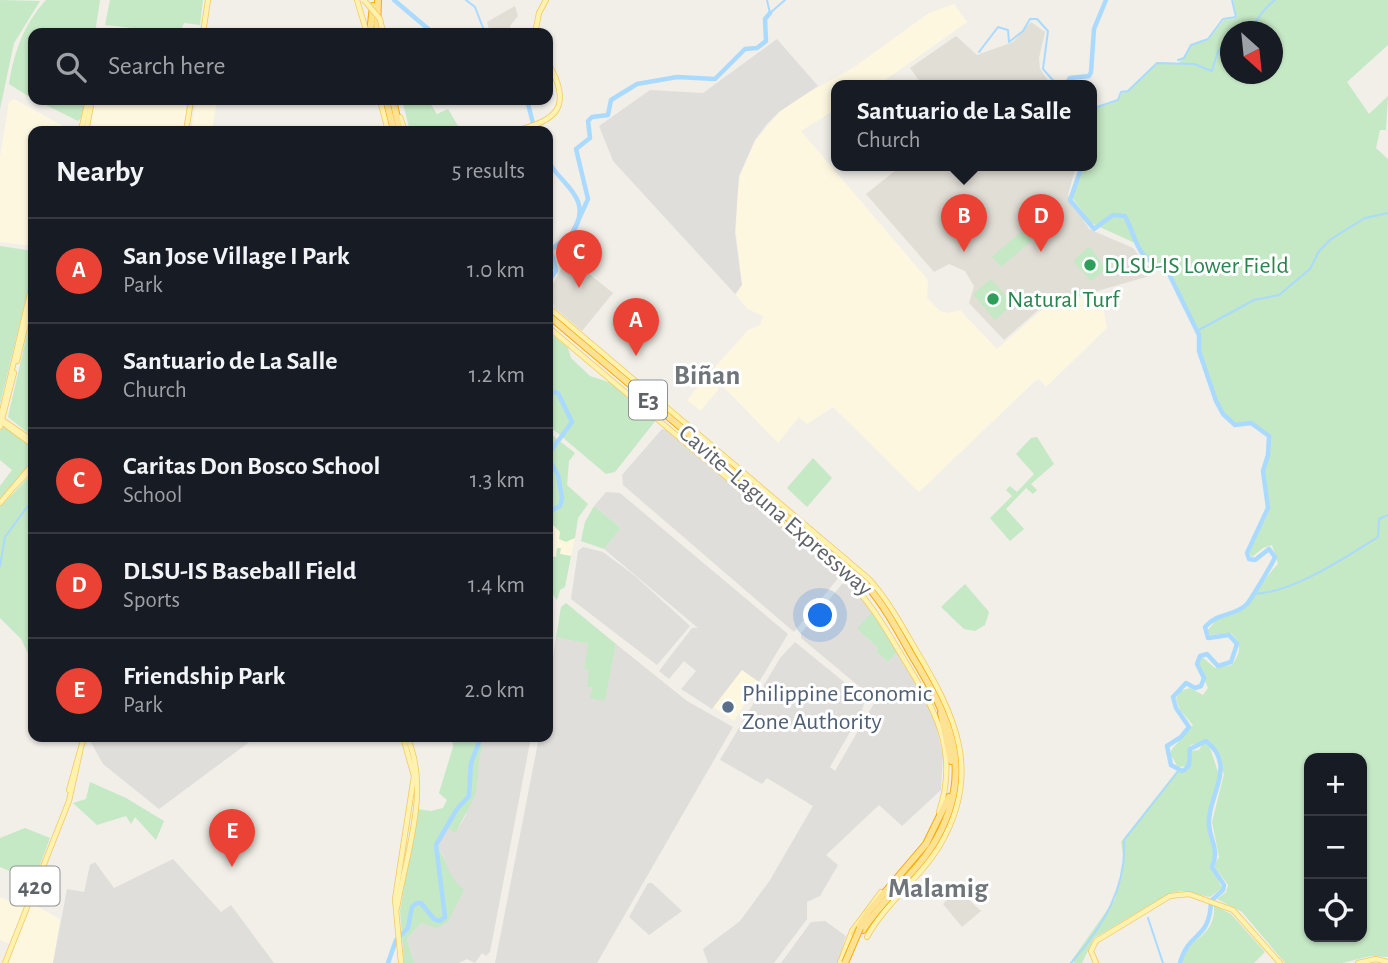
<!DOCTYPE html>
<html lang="en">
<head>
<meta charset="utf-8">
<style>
	body { margin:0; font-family:"Alegreya Sans",sans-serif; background:#20242c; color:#f1f3f6 }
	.controls { position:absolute; right:21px; bottom:21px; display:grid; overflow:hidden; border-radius:14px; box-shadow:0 2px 5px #0004 }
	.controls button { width:63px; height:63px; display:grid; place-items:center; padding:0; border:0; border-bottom:2px solid #363941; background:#171b24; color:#f1f3f6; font:35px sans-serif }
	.compass { position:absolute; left:1220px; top:21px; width:63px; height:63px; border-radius:50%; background:#171b24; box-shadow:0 2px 5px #0004; rotate:153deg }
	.you { position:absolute; left:821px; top:616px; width:24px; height:24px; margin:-18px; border:5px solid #fff; border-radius:50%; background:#1a73e8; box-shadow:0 0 0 10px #1a73e833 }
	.badge { display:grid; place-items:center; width:46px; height:46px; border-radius:50%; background:#ea4335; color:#fff; font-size:23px; font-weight:700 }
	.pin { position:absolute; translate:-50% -58px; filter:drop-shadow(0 2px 4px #0008) }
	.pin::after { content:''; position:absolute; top:37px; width:24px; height:21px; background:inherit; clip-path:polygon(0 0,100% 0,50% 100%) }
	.popup { position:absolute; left:831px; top:80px; width:266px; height:91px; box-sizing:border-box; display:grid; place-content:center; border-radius:14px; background:#171b24; filter:drop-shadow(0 2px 5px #0005); font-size:23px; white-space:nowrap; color:#9ea1a6 }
	.popup b { font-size:26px; color:#f1f3f6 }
	.popup::after { content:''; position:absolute; left:50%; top:100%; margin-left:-14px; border:14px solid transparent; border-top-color:#171b24 }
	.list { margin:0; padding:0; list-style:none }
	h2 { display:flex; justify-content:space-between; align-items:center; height:91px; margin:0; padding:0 28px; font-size:30px }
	h2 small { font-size:23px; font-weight:400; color:#9ea1a6 }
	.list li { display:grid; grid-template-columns:46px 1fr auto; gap:21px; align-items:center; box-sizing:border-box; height:105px; padding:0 28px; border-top:2px solid #363941 }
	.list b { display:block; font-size:26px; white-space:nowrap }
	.list p { margin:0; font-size:23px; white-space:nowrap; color:#9ea1a6 }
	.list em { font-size:23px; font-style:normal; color:#9ea1a6 }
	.icon { flex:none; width:38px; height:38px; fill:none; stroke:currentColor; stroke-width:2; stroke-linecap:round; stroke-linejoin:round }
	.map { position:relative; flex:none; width:1388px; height:963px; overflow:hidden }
	.search { position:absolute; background:#171b24; box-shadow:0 2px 5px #0004; left:28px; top:28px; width:525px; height:77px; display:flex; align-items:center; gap:18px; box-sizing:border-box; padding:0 24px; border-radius:14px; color:#9ea1a6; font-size:26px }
	.panel { position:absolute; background:#171b24; box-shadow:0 2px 5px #0004; left:28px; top:126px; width:525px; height:616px; border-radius:14px }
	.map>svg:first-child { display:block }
</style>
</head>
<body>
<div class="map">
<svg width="1388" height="963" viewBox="0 0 1388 963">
	<rect width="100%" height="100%" fill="#f1efe8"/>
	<g fill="#fef7e0">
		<polygon points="954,4 967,22 877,86 836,86 836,109 801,131 928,280 927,298 940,311 949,313 960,310 997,349 1043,309 1100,292 1107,328 1046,387 1039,379 1034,382 919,492 833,407 807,424 799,417 778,443 710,373 748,330 760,325 763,316 748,309 736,295 742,285 736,233 737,193 740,176 755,141 779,112 795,100 853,68 929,13"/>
		<polygon points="14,99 72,131 33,131 33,246 0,242 0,157 9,102"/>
		<polygon points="94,100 189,100 184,131 91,131"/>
		<polygon points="196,100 217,100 212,131 191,131"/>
		<polygon points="707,376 719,389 700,411 687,400"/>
		<polygon points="552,524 570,540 575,538 571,556 560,554 557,548 556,557 548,556 548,525"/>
		<polygon points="742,669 759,682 734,721 712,706"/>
		<polygon points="0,897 24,907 10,944 0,940"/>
		<polygon points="31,903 60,919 53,963 8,963"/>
	</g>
	<g fill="#e0deda">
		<polygon points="777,39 818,86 779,112 766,125 755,140 739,176 735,233 742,285 735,294 613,161 599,126 650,90 703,93"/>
		<polygon points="662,429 667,430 840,576 794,632 623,485 622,475"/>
		<polygon points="606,492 620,493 788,634 759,682 742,670 712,709 681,689 696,671 684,661 669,679 659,671 692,628 698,628 604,549 621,528 594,506"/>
		<polygon points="583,547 603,552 635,576 690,626 657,665 571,599 578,551"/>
		<polygon points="843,583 849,583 873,611 858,630 878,648 876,651 888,662 897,652 934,715 943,756 941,790 902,826 879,805 826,855 838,865 820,896 807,902 807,919 774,963 708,963 703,949 740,921 770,880 813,806 767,778 762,784 720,760 780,658 795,642 865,699 862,711 830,767 835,771 874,703 873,698 801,638 801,633"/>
		<polygon points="556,637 589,644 584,669 590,671 593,687 605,700 616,644 687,701 733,727 597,963 495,963 539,737 548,737 548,689"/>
		<polygon points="88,737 256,737 159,809 103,764"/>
		<polygon points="481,737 531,737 490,952 486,956 482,953 475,963 467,959 459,963 414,963 407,939 421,923 447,922 453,909 450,877 442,854 436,845 448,828 456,832 466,815"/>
		<polygon points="173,859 221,912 231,905 274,963 53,963 67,889 84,892 90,865 95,862 114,888"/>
		<polygon points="648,883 652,883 682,911 649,935 629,917"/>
		<polygon points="825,921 846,936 838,963 781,963 811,922"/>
	</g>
	<g fill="#e1ded6">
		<polygon points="515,6 518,16 510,26 512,33 490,33 487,22"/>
		<polygon points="1031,22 1045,32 1039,58 1040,69 1052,86 923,86 910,68 956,36 977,55 1013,42"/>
		<polygon points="901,166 1076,166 1068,195 1089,229 1133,248 1146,265 1159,269 1153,275 1042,307 1004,340 969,303 974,286 965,271 949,264 934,272 866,194"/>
		<polygon points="564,248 575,263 613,293 582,331 555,308 549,291 561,269 556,253"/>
		<polygon points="957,889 981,911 962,927 943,904"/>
	</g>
	<g fill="#c5e8c5" fill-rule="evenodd">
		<polygon points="0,0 40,1 14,43 0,109"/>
		<path d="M46 0H100L95 33H33V99L9 84C14 52 24 24 46 0Z"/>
		<polygon points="110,0 203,0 200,25 184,23 180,33 105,25"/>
		<path d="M1233 0H1388V45L1347 82 1369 114 1388 96 1386 130H1380L1376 148 1388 159V957L1371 956 1342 963H1285L1242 912 1217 899 1226 892 1228 885 1214 866 1219 857 1212 822 1224 774 1209 741 1190 745 1187 766 1178 767 1170 754 1172 749 1193 725 1180 710 1176 699 1180 691 1190 688 1203 695 1208 688 1197 662 1202 657 1215 668 1232 665C1241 652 1242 645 1231 633L1210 635 1207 631 1218 618C1255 614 1255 586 1278 564L1272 545 1263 548 1252 557 1249 553 1270 509 1264 470 1270 456V436L1252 422 1235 423 1224 412 1217 400 1201 352 1200 335 1169 270 1148 260 1137 244 1091 223 1071 196 1080 166H1092V111L1095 112 1097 108 1118 101 1122 93 1129 91 1157 64 1179 63 1192 45 1209 39 1224 20 1237 18ZM1230 32H1272V74H1230ZM1309 758H1362V937H1309Z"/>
		<polygon points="36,100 86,100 83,116 78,121"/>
		<polygon points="402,100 428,100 437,114 448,109 461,131 410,131"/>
		<polygon points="1030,224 1039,234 1001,267 992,257"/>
		<polygon points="0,246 33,251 33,270 0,404"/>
		<polygon points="1087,248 1091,248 1106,269 1091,281 1073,261"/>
		<polygon points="991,279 1013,304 995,320 973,294"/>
		<polygon points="33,308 33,437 8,417"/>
		<polygon points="548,331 568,348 571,358 590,376 611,383 656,420 615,472 606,474 548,425"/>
		<polygon points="4,426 33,447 33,461 0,498 0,486 12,470 0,460 0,431"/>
		<polygon points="548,432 575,453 569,461 567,485 588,504 578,518 575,538 566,542 559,539 560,532 552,524 548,525"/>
		<polygon points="1037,437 1054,464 1031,484 1037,490 1033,494 1026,488 1006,509 1024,529 1010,541 990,518 1012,496 1006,490 1010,486 1017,492 1034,474 1016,454 1031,438"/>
		<polygon points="813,458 832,478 807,507 787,488"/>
		<polygon points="33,473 33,663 21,639 0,618 0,507"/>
		<polygon points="594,506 621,528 604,549 581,541 585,522"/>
		<polygon points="557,548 561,548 560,554 571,556 565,587 560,590 557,600 548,588 548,556 556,557"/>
		<polygon points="965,584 989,612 985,625 975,631 964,629 941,607"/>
		<polygon points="566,603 616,644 605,701 590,698 593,687 587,687 589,671 584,669 588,644 556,637 561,607"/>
		<polygon points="873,611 897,652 888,662 876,651 878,648 857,629"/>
		<path d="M452 737H481L479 744 483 746C476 762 479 775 476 791 473 803 461 820 456 833L448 828 436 845C449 863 445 873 464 890L448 922 437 928 421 923 407 939 414 963H404L400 911 417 809 431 811 443 808 447 800 439 793 453 747Z"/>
		<polygon points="1204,742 1208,742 1220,778 1207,821 1215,855 1211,867 1222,888 1210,897 1182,891 1171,893 1094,938 1082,963 1075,963 1072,960 1115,899 1124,861 1121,842 1176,772 1189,769 1191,751 1199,750"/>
		<polygon points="90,782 126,798 164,821 156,840 135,817 131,824 126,816 97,825 73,803 86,799"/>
		<polygon points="25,828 50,838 34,881 0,867 0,838"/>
		<path d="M1214 905 1231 914 1265 952 1254 963H1182C1188 935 1216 939 1214 905Z"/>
	</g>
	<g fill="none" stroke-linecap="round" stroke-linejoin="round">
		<g stroke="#aadaff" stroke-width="2">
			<polyline points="466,0 475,7 485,33"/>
			<polyline points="767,0 770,13 785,0"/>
			<path d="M1244 32C1258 24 1261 9 1275 0"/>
			<polyline points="979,52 998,27 1008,30 1009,42 1023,31 1030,19 1037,19 1048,31 1043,69 1058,86"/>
			<polyline points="1178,60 1184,58 1191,45 1208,39 1223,19 1236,17 1232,0"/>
			<polyline points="1092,110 1095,112 1097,107 1118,100 1121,92 1128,91 1157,63 1194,64 1212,71 1218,51 1230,41"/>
			<polyline points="1197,331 1254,300 1279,295 1310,269 1319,251 1331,239 1365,218 1388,213"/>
			<polyline points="0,566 5,537 33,499"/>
			<path d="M1252 594C1291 594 1344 558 1378 537L1379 519 1388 515"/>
			<polyline points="1148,918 1163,963"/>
			<path d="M1071 963C1102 928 1127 888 1124 840L1179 770"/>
		</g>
		<g stroke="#aadaff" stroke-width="4.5">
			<polyline points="394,0 433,33"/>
			<polyline points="451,33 464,33"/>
			<polyline points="1065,86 1070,78 1089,76 1091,72 1094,29 1106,0"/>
			<polyline points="527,100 535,131"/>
			<path d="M548 159C554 181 597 196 572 233 566 241 556 243 551 251L556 271 548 282"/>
			<path d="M1082 166 1070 200 1094 229 1113 215 1125 216C1139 244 1135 257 1167 270L1199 335V351L1216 401 1223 414 1235 425 1251 423 1269 436 1268 455 1263 471 1268 508 1247 553 1249 559 1255 560 1269 549 1275 557C1273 563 1251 599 1247 604 1234 617 1218 612 1205 627L1208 638 1229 635 1237 644 1231 662 1218 666 1207 654 1200 656 1197 664 1204 678 1201 686 1195 688 1186 683 1173 697 1176 708 1189 727 1181 737 1167 746 1171 765 1182 771C1193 766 1188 759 1190 749L1206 741C1238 766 1207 797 1209 824 1210 841 1220 850 1212 867L1224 885 1223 890 1211 901C1210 941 1189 930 1180 963"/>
			<polyline points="573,232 588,199 576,149 590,138 588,121 592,117 608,115 611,100 637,84 677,77 715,79 745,49 757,48 766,41 765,19 770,13"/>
			<polyline points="548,305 548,320"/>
			<polyline points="548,340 548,360"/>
			<polyline points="548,391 558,393 572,422 550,452 550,461 558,475 562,498 560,506 548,512"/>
			<polyline points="388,963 396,940 408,928 412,907 417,903 421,903 434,919 440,921 445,917 436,845 457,809 469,796 471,763 481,737"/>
		</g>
		<g stroke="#f2c960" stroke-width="6">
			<g id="major">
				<polyline points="357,0 367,33"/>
				<polyline points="203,33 208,0"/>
				<polyline points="535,33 539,13 546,0"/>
				<polyline points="380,100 388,131"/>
				<polyline points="400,117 405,131"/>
				<polyline points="81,131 88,100"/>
				<polyline points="86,131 92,100"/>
				<polyline points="186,131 191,100"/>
				<path d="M514 131C558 121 573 106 548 63"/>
				<path d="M548 307 869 579C888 600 902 626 916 650 955 715 983 772 940 845 920 879 886 902 867 937"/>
				<path d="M548 327 845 577C868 599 883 624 899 651 931 704 961 747 939 812"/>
				<polyline points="17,361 33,294"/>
				<polyline points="1,419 33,441"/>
				<polyline points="0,420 33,281"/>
				<polyline points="3,423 33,445"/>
				<polyline points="0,427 14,373"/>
				<polyline points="14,487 33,468"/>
				<polyline points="0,503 33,464"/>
				<polyline points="69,790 84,737"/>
				<path d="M397 908C406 853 431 790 407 737"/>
				<polyline points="5,963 69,801 80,752"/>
				<polyline points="401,963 395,899 414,776 403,737"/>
				<polyline points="840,963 852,931 881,892"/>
				<polyline points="1096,963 1091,951 1096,941 1170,896 1189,894 1233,910 1280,963"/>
				<polyline points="1358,963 1376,959 1388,962"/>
			</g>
		</g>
		<g stroke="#f9ab00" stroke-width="8">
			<g id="highway">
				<polyline points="370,33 373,6"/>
				<polyline points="377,33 378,0"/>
				<polyline points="386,100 394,131"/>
				<polyline points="393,100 400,131"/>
				<path d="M548 315 864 582C883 603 897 629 911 654 948 715 976 768 937 838 918 873 884 896 863 930"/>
				<polyline points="941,713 951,761"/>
				<polyline points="854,934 869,911 926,844 949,797"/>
			</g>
		</g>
		<use href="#major" stroke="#fff2af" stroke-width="4.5"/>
		<use href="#highway" stroke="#fde293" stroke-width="6"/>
		<g stroke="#f2c960" stroke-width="6" stroke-linecap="butt">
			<polyline id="major-bridge" points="364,0 380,19 383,33"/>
		</g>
		<g stroke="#f9ab00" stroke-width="8" stroke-linecap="butt">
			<polyline id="highway-bridge" points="845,963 860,928"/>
		</g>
		<use href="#major-bridge" stroke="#fff2af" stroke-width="4.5"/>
		<use href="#highway-bridge" stroke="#fde293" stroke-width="6"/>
	</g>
	<g fill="#2e9e5b" stroke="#fff" stroke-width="2.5">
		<circle cx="1090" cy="265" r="7"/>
		<circle cx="993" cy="299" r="7"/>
	</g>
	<circle fill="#5c6f8a" stroke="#fff" stroke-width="2.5" cx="728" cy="707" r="7"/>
	<g text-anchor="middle" stroke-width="6" stroke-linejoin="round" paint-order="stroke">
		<g fill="#fff" stroke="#8f9295" stroke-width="2">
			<rect x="629" y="380.5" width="38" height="39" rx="5"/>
			<rect x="10.5" y="866.5" width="49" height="39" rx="5"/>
		</g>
		<g font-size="23" font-weight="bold" fill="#5f6368">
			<text x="648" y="408">E3</text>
			<text x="35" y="894">420</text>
		</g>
		<g font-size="24" fill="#27864d" stroke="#fff" text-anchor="start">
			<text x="1104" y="273">DLSU-IS Lower Field</text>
			<text x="1007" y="307">Natural Turf</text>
		</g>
		<g font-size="24" fill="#5f6368" stroke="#fff">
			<text transform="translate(776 510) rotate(41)" y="8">Cavite–Laguna Expressway</text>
		</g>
		<g font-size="24" fill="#4e5e75" stroke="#fff" text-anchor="start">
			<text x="742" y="701">Philippine Economic<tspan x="742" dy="28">Zone Authority</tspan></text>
		</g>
		<g font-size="28" font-weight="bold" fill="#70757a" stroke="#fff">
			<text x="707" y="384">Biñan</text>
			<text x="938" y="897">Malamig</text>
		</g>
	</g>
</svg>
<div class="controls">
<button>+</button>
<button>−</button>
<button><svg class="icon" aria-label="locate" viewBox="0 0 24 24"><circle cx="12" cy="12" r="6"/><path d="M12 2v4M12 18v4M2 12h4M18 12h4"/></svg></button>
</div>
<svg class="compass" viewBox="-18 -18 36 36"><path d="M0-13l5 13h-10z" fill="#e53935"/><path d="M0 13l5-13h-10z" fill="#9ea1a6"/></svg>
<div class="you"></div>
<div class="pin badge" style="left:636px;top:356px">A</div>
<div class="pin badge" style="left:964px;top:252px">B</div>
<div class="popup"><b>Santuario de La Salle</b>Church</div>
<div class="pin badge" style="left:579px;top:288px">C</div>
<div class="pin badge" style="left:1041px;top:252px">D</div>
<div class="pin badge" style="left:232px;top:867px">E</div>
<div class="search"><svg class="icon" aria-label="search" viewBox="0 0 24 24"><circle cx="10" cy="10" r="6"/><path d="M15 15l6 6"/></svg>Search here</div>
<section class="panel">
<h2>Nearby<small>5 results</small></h2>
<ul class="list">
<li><span class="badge">A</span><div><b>San Jose Village I Park</b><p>Park</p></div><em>1.0 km</em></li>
<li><span class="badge">B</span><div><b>Santuario de La Salle</b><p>Church</p></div><em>1.2 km</em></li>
<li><span class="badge">C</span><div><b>Caritas Don Bosco School</b><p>School</p></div><em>1.3 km</em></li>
<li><span class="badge">D</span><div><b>DLSU-IS Baseball Field</b><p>Sports</p></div><em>1.4 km</em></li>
<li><span class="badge">E</span><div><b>Friendship Park</b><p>Park</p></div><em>2.0 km</em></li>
</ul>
</section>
</div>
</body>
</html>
